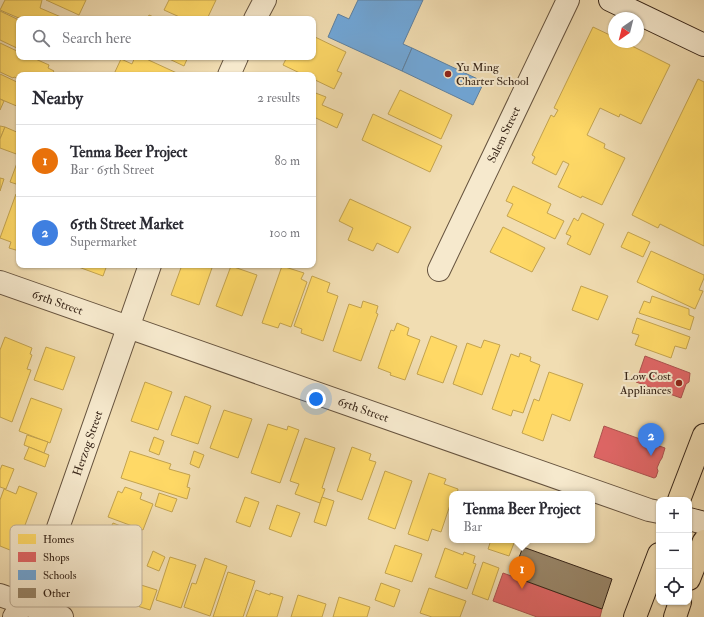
<!DOCTYPE html>
<html lang="en">
<head>
<meta charset="utf-8">
<style>
	body { margin:0; font-family:"IM FELL Double Pica",serif; background:#f7f7f7; color:#2b2b33 }
	.controls { position:absolute; right:12px; bottom:12px; display:grid; overflow:hidden; border-radius:8px; box-shadow:0 1px 3px #0004 }
	.controls button { width:36px; height:36px; display:grid; place-items:center; padding:0; border:0; border-bottom:1px solid #e1e1e2; background:#fff; color:#2b2b33; font:20px sans-serif }
	.compass { position:absolute; left:608px; top:12px; width:36px; height:36px; border-radius:50%; background:#fff; box-shadow:0 1px 3px #0004; rotate:215deg }
	.you { position:absolute; left:316px; top:399px; width:14px; height:14px; margin:-10px; border:3px solid #fff; border-radius:50%; background:#1a73e8; box-shadow:0 0 0 6px #1a73e833 }
	.badge { display:grid; place-items:center; width:26px; height:26px; border-radius:50%; background:#b45309; color:#fff; font-size:13px; font-weight:700 }
	.pin { position:absolute; translate:-50% -33px; filter:drop-shadow(0 1px 2px #0008) }
	.pin::after { content:''; position:absolute; top:21px; width:14px; height:12px; background:inherit; clip-path:polygon(0 0,100% 0,50% 100%) }
	.popup { position:absolute; left:449px; top:491px; width:146px; height:52px; box-sizing:border-box; display:grid; place-content:center; border-radius:8px; background:#fff; filter:drop-shadow(0 1px 3px #0005); font-size:13px; white-space:nowrap; color:#7c7c81 }
	.popup b { font-size:15px; color:#2b2b33 }
	.popup::after { content:''; position:absolute; left:50%; top:100%; margin-left:-8px; border:8px solid transparent; border-top-color:#fff }
	.list { margin:0; padding:0; list-style:none }
	h2 { display:flex; justify-content:space-between; align-items:center; height:52px; margin:0; padding:0 16px; font-size:17px }
	h2 small { font-size:13px; font-weight:400; color:#7c7c81 }
	.list li { display:grid; grid-template-columns:26px 1fr auto; gap:12px; align-items:center; box-sizing:border-box; height:72px; padding:0 16px; border-top:1px solid #e1e1e2 }
	.list b { display:block; font-size:15px; white-space:nowrap }
	.list p { margin:0; font-size:13px; white-space:nowrap; color:#7c7c81 }
	.list em { font-size:13px; font-style:normal; color:#7c7c81 }
	.icon { flex:none; width:22px; height:22px; fill:none; stroke:currentColor; stroke-width:2; stroke-linecap:round; stroke-linejoin:round }
	.map { position:relative; flex:none; width:704px; height:617px; overflow:hidden }
	.search { position:absolute; background:#fff; box-shadow:0 1px 3px #0004; left:16px; top:16px; width:300px; height:44px; display:flex; align-items:center; gap:10px; box-sizing:border-box; padding:0 14px; border-radius:8px; color:#7c7c81; font-size:15px }
	.panel { position:absolute; background:#fff; box-shadow:0 1px 3px #0004; left:16px; top:72px; width:300px; height:196px; border-radius:8px }
	.map>svg:first-child { display:block }
</style>
</head>
<body>
<div class="map">
<svg width="704" height="617" viewBox="0 0 704 617">
	<rect width="100%" height="100%" fill="#f1ddb2"/>
	<filter id="stains"><feTurbulence type="fractalNoise" baseFrequency=".005" numOctaves="4"/><feColorMatrix values="0 0 0 0 .2 0 0 0 0 .09 0 0 0 0 .02 0 0 0 .5 -.17"/></filter>
	<radialGradient id="worn" r=".72"><stop offset=".6" stop-color="#630" stop-opacity="0"/><stop offset="1" stop-color="#630" stop-opacity=".3"/></radialGradient>
	<g fill="#ffd966" stroke="#c3a34f">
		<polygon points="5,0 42,0 40,8 61,17 60,19 21,19 0,10"/>
		<polygon points="46,0 86,0 79,15"/>
		<polygon points="169,0 216,0 207,19 184,19 164,10"/>
		<polygon points="0,11 19,20 19,49 0,40"/>
		<polygon points="149,15 158,19 147,19"/>
		<polygon points="593,27 614,37 614,42 624,42 670,65 641,124 620,114 619,117 600,108 587,135 605,144 604,148 625,158 602,205 582,196 581,198 558,187 569,164 563,161 556,175 532,163 535,157 532,155 551,115 554,117 558,110 554,108"/>
		<polygon points="313,36 346,52 337,71 342,73 334,89 313,79 313,75 304,75 283,65 287,57 313,57"/>
		<polygon points="0,43 19,52 19,57 31,57 49,65 48,68 54,71 51,75 19,75 19,79 14,77 13,78 0,72"/>
		<polygon points="135,57 142,57 179,74 117,75 114,74 121,59 132,64"/>
		<polygon points="165,57 188,57 184,66"/>
		<polygon points="0,74 19,83 19,107 0,99"/>
		<polygon points="698,79 704,82 704,246 660,224 658,228 632,215"/>
		<polygon points="400,90 452,115 441,139 388,114"/>
		<polygon points="313,92 326,97 322,105 343,114 337,128 316,118 313,124"/>
		<polygon points="0,99 4,101 0,110"/>
		<polygon points="373,114 442,146 430,172 362,140"/>
		<polygon points="0,126 5,127 0,139"/>
		<polygon points="5,127 19,133 19,155 0,148 0,139"/>
		<polygon points="17,163 19,163 19,185 10,182"/>
		<polygon points="0,178 4,179 0,191"/>
		<polygon points="513,186 551,204 547,213 564,221 555,239 507,216 513,204 506,201"/>
		<polygon points="16,194 19,196 19,251 9,248 11,242 0,238"/>
		<polygon points="350,199 411,227 398,253 377,243 373,251 348,240 353,228 339,221"/>
		<polygon points="582,213 604,224 590,255 567,244 571,236 566,234 574,218 578,221"/>
		<polygon points="503,227 545,248 532,272 490,252"/>
		<polygon points="628,232 650,242 643,257 621,247"/>
		<polygon points="651,251 704,275 704,278 699,290 703,291 695,309 637,282"/>
		<polygon points="73,265 107,265 103,276"/>
		<polygon points="182,265 213,265 199,305 171,295"/>
		<polygon points="231,266 257,275 242,316 216,306"/>
		<polygon points="282,266 304,273 301,279 307,282 291,327 280,323 278,328 262,323"/>
		<polygon points="312,276 330,283 327,292 338,296 323,341 301,333 302,329 294,326"/>
		<polygon points="581,286 608,296 598,320 572,310"/>
		<polygon points="652,296 689,309 689,315 694,317 690,330 639,313 644,301 650,303"/>
		<polygon points="363,301 378,306 376,313 378,314 361,361 333,351 349,304 361,308"/>
		<polygon points="637,318 690,337 686,349 675,346 671,358 635,345 639,335 632,333"/>
		<polygon points="397,323 409,328 407,335 420,340 405,380 390,375 391,373 378,368 391,330 394,331"/>
		<polygon points="431,336 457,346 443,383 417,374"/>
		<polygon points="5,337 32,348 30,354 32,355 27,369 31,370 12,422 0,417 0,350"/>
		<polygon points="484,340 500,345 482,395 453,384 467,343 481,348"/>
		<polygon points="46,347 75,357 63,390 34,380"/>
		<polygon points="520,353 531,357 530,361 540,365 523,413 513,410 511,416 492,409 511,354 519,357"/>
		<polygon points="549,372 583,384 570,421 552,414 543,441 522,433 534,399 539,401"/>
		<polygon points="145,382 172,392 158,430 131,421"/>
		<polygon points="185,396 211,406 198,444 171,435"/>
		<polygon points="31,398 62,409 50,443 19,431"/>
		<polygon points="224,410 252,419 238,458 210,448"/>
		<polygon points="268,424 287,430 288,426 299,430 280,483 251,473"/>
		<polygon points="27,435 48,442 44,453 24,445"/>
		<polygon points="154,437 164,441 159,455 149,451"/>
		<polygon points="305,438 335,448 322,488 325,489 320,503 295,494 299,484 290,481"/>
		<polygon points="29,447 49,455 45,467 24,459"/>
		<polygon points="352,447 371,454 369,460 376,462 362,500 337,491"/>
		<polygon points="130,451 171,464 169,469 190,475 187,487 190,488 187,499 121,478"/>
		<polygon points="194,451 204,455 199,468 190,464"/>
		<polygon points="2,465 14,469 6,489 0,487 0,470"/>
		<polygon points="385,471 412,481 395,529 368,519"/>
		<polygon points="429,473 446,479 444,484 458,489 457,494 452,494 452,506 450,505 441,532 432,529 428,541 408,534"/>
		<polygon points="19,486 37,493 15,552 0,546 0,500 4,489 16,494"/>
		<polygon points="125,487 142,493 140,499 153,504 143,530 108,517 118,491 122,493"/>
		<polygon points="159,493 177,499 172,512 155,506"/>
		<polygon points="245,497 259,502 250,527 236,522"/>
		<polygon points="322,497 334,501 326,526 314,522"/>
		<polygon points="277,505 300,513 291,537 269,529"/>
		<polygon points="113,523 131,530 129,536 140,540 130,567 95,553 105,527 110,529"/>
		<polygon points="491,540 522,540 520,546 514,543 509,556 488,549"/>
		<polygon points="395,545 422,554 412,582 385,573"/>
		<polygon points="445,548 463,555 464,552 475,556 473,563 476,564 467,589 435,577"/>
		<polygon points="153,551 165,557 159,571 147,566"/>
		<polygon points="94,556 133,571 128,585 123,583 119,594 107,589 105,595 93,590 95,585 85,581"/>
		<polygon points="170,557 196,565 181,608 156,600"/>
		<polygon points="205,558 227,566 210,616 184,607 192,583 196,584"/>
		<polygon points="483,562 499,568 488,600 472,594"/>
		<polygon points="228,572 255,581 243,617 213,617"/>
		<polygon points="381,583 400,590 394,607 375,600"/>
		<polygon points="141,585 157,590 150,610 134,605"/>
		<polygon points="429,588 466,601 460,617 432,617 420,613"/>
		<polygon points="256,590 270,595 270,593 283,597 277,617 246,617"/>
		<polygon points="298,595 326,604 322,617 291,617"/>
		<polygon points="339,597 370,607 367,617 333,617"/>
	</g>
	<g fill="#e06666" stroke="#ad524f">
		<polygon points="645,356 690,373 689,382 686,384 681,398 636,382"/>
		<polygon points="604,426 665,448 662,458 660,461 657,468 658,471 656,477 654,478 594,457"/>
		<polygon points="503,573 602,609 600,617 537,617 493,601"/>
	</g>
	<g fill="#6fa8dc" stroke="#5e81a1">
		<polygon points="358,0 423,0 403,44 412,48 402,71 328,37 338,14 349,19"/>
		<polygon points="412,48 484,82 473,105 402,71"/>
	</g>
	<polygon fill="#988568" stroke="#372518" points="523,547 612,579 602,609 512,576"/>
	<g fill="none" stroke-linecap="round" stroke-linejoin="round">
		<g stroke="#66533e" stroke-width="24">
			<g id="street">
				<polyline points="255,19 265,0"/>
				<polyline points="229,75 237,57"/>
				<path id="s1" d="M439 270 568 0"/>
				<path id="s2" d="M0 282 649 510 659 512"/>
				<polyline points="0,595 62,617"/>
				<path id="s3" d="M14 617 39 582 150 265"/>
			</g>
		</g>
		<g stroke="#372518" stroke-width="24">
			<g id="secondary">
				<polyline points="610,0 704,45"/>
				<polyline points="689,519 704,523"/>
			</g>
		</g>
		<g stroke="#372518" stroke-width="24">
			<g id="primary">
				<polyline points="679,500 704,435"/>
				<polyline points="689,579 704,541"/>
				<polyline points="635,617 659,554"/>
				<polyline points="675,617 680,602"/>
			</g>
		</g>
		<use href="#street" stroke="#f6e9cd" stroke-width="22"/>
		<use href="#secondary" stroke="#f6e9cd" stroke-width="22"/>
		<use href="#primary" stroke="#f1ddb2" stroke-width="22"/>
	</g>
	<g fill="#8f2418" stroke="#f6e9cd" stroke-width="1.5">
		<circle cx="448" cy="74" r="4"/>
		<circle cx="679" cy="383" r="4"/>
	</g>
	<g text-anchor="middle" stroke-width="4" stroke-linejoin="round" paint-order="stroke">
		<g font-size="12" fill="#372518" stroke="#f6e9cd" text-anchor="start">
			<text x="456" y="71">Yu Ming<tspan x="456" dy="14">Charter School</tspan></text>
			<text x="671" y="380" text-anchor="end">Low Cost<tspan x="671" dy="14">Appliances</tspan></text>
		</g>
		<g font-size="12" fill="#372518" stroke="#f6e9cd">
			<text dy="4" stroke="none"><textPath href="#s1" startOffset="150">Salem Street</textPath></text>
			<text dy="4" stroke="none"><textPath href="#s2" startOffset="61">65th Street</textPath></text>
			<text dy="4" stroke="none"><textPath href="#s2" startOffset="385">65th Street</textPath></text>
			<text dy="4" stroke="none"><textPath href="#s3" startOffset="190">Herzog Street</textPath></text>
		</g>
	</g>
	<rect x="10" y="525" width="132" height="82" rx="6" fill="#f6e9cd" stroke="#bdae97" stroke-width="1"/>
	<rect x="18" y="534" width="18" height="10" fill="#ffd966"/>
	<rect x="18" y="552" width="18" height="10" fill="#e06666"/>
	<rect x="18" y="570" width="18" height="10" fill="#6fa8dc"/>
	<rect x="18" y="588" width="18" height="10" fill="#988568"/>
	<g font-size="11" fill="#372518">
		<text x="43" y="543">Homes</text>
		<text x="43" y="561">Shops</text>
		<text x="43" y="579">Schools</text>
		<text x="43" y="597">Other</text>
	</g>
	<rect width="100%" height="100%" filter="url(#stains)"/>
	<rect width="100%" height="100%" fill="url(#worn)"/>
</svg>
<div class="controls">
<button>+</button>
<button>−</button>
<button><svg class="icon" aria-label="locate" viewBox="0 0 24 24"><circle cx="12" cy="12" r="6"/><path d="M12 2v4M12 18v4M2 12h4M18 12h4"/></svg></button>
</div>
<svg class="compass" viewBox="-18 -18 36 36"><path d="M0-13l5 13h-10z" fill="#e53935"/><path d="M0 13l5-13h-10z" fill="#7c7c81"/></svg>
<div class="you"></div>
<div class="pin badge" style="left:522px;top:589px;background:#e8710a">1</div>
<div class="popup"><b>Tenma Beer Project</b>Bar</div>
<div class="pin badge" style="left:651px;top:456px;background:#3f7fe0">2</div>
<div class="search"><svg class="icon" aria-label="search" viewBox="0 0 24 24"><circle cx="10" cy="10" r="6"/><path d="M15 15l6 6"/></svg>Search here</div>
<section class="panel">
<h2>Nearby<small>2 results</small></h2>
<ul class="list">
<li><span class="badge" style="background:#e8710a">1</span><div><b>Tenma Beer Project</b><p>Bar · 65th Street</p></div><em>80 m</em></li>
<li><span class="badge" style="background:#3f7fe0">2</span><div><b>65th Street Market</b><p>Supermarket</p></div><em>100 m</em></li>
</ul>
</section>
</div>
</body>
</html>
